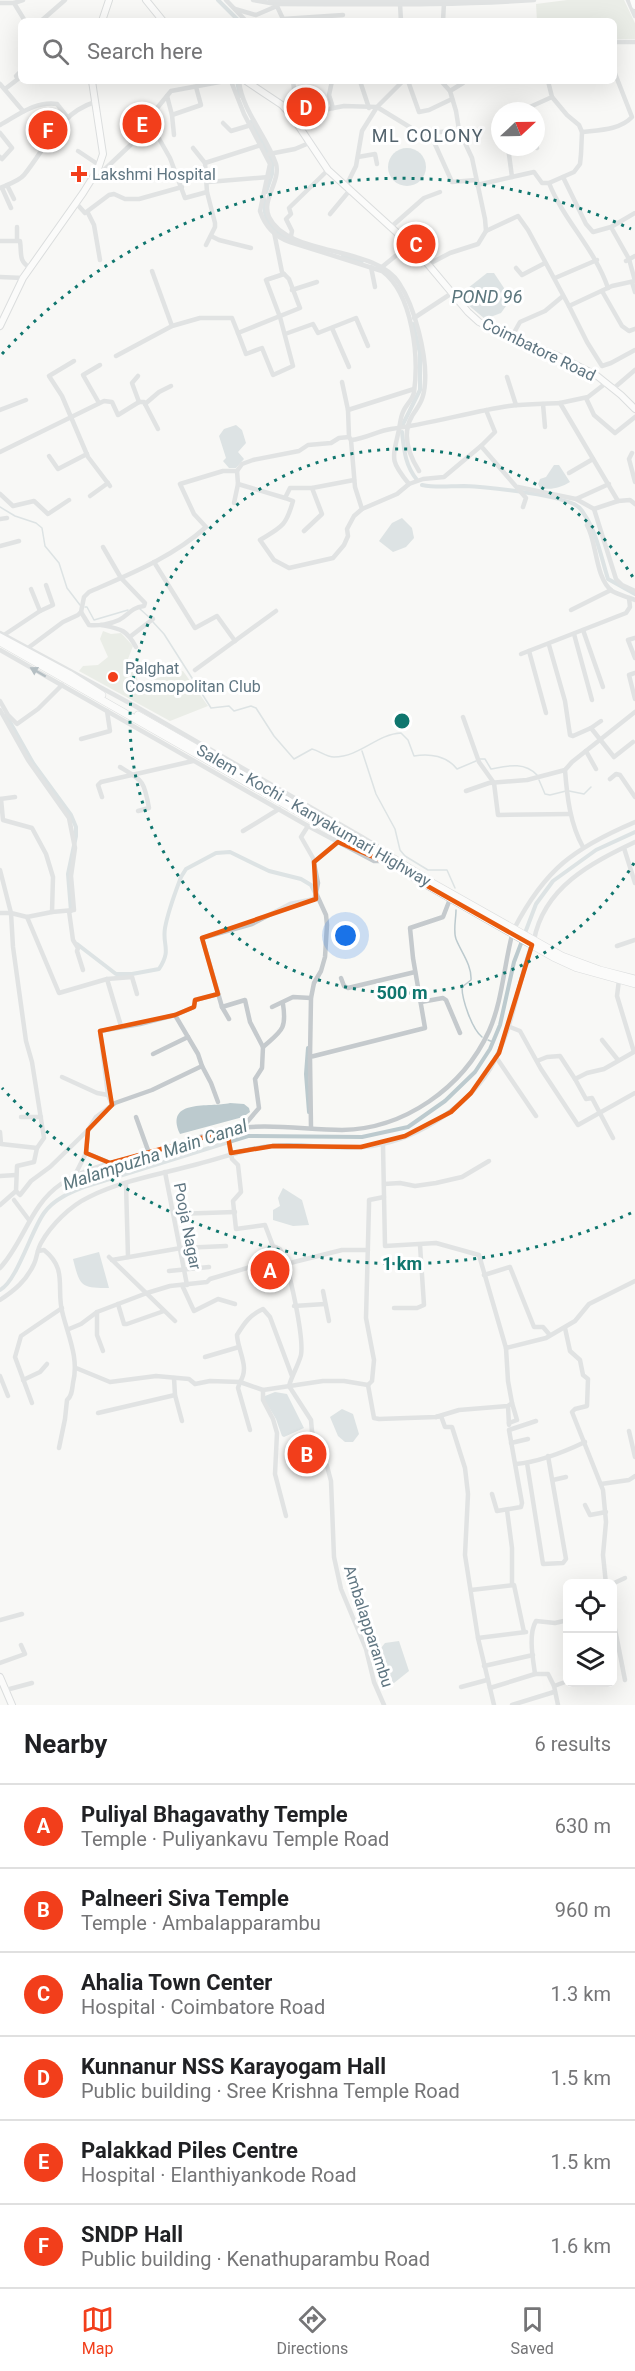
<!DOCTYPE html>
<html lang="en">
<head>
<meta charset="utf-8">
<style>
	body { margin:0; font-family:Roboto,sans-serif; background:#f6f6f6; color:#202124 }
	.controls { position:absolute; right:18px; bottom:18px; display:grid; overflow:hidden; border-radius:9px; box-shadow:0 6px 24px #0002 }
	.controls button { width:54px; height:54px; display:grid; place-items:center; padding:0; border:0; border-bottom:2px solid #e0e0e0; background:#fff; color:#202124; font:30px sans-serif }
	.compass { position:absolute; left:491px; top:102px; width:54px; height:54px; border-radius:50%; background:#fff; box-shadow:0 6px 24px #0002; rotate:68deg }
	.you { position:absolute; left:346px; top:936px; width:21px; height:21px; margin:-15px; border:4px solid #fff; border-radius:50%; background:#1a73e8; box-shadow:0 0 0 9px #1a73e833 }
	.badge { display:grid; place-items:center; width:39px; height:39px; border-radius:50%; background:#f23e1b; color:#fff; font-size:20px; font-weight:700 }
	.pin { position:absolute; translate:-50% -50%; border:3px solid #fff; box-shadow:0 2px 6px #0006 }
	.list { margin:0; padding:0; list-style:none }
	h2 { display:flex; justify-content:space-between; align-items:center; height:78px; margin:0; padding:0 24px; font-size:26px }
	h2 small { font-size:20px; font-weight:400; color:#757577 }
	.list li { display:grid; grid-template-columns:39px 1fr auto; gap:18px; align-items:center; box-sizing:border-box; height:84px; padding:0 24px; border-top:2px solid #e0e0e0 }
	.list b { display:block; font-size:22px; white-space:nowrap }
	.list p { margin:0; font-size:20px; white-space:nowrap; color:#757577 }
	.list em { font-size:20px; font-style:normal; color:#757577 }
	.icon { flex:none; width:33px; height:33px; fill:none; stroke:currentColor; stroke-width:2; stroke-linecap:round; stroke-linejoin:round }
	.map { position:relative; flex:none; width:635px; height:1705px; overflow:hidden }
	.search { position:absolute; background:#fff; box-shadow:0 6px 24px #0002; left:18px; right:18px; top:18px; height:66px; display:flex; align-items:center; gap:15px; box-sizing:border-box; padding:0 21px; border-radius:9px; color:#757577; font-size:22px }
	.sheet { height:582px; background:#fff }
	nav { display:flex; justify-content:space-around; align-items:center; box-sizing:border-box; height:84px; border-top:2px solid #e0e0e0; background:#fff; font-size:16px; color:#757577 }
	nav a { display:grid; justify-items:center; gap:3px }
	nav .on { color:#f23e1b }
	.map>svg:first-child { display:block }
</style>
</head>
<body>
<div class="map">
<svg width="635" height="1705" viewBox="0 0 635 1705">
	<rect width="100%" height="100%" fill="#f8f8f5"/>
	<g fill="#dae0d5">
		<polygon points="567,0 624,0 635,23 635,39 614,39 614,21 537,21 536,4"/>
		<polygon points="103,631 111,634 121,633 133,646 128,659 139,683 183,671 208,706 170,721 79,671 83,666 98,665 108,657 100,639"/>
	</g>
	<g fill="#bccace">
		<circle cx="407" cy="167" r="19"/>
		<polygon points="487,273 494,273 508,294 506,306 501,313 485,319 467,304 463,292"/>
		<polygon points="236,425 242,430 246,443 238,452 244,459 236,468 229,468 223,461 226,458 219,436 224,429"/>
		<path d="M554 465H559L570 482C560 488 552 490 540 488L538 484 540 479 546 477Z"/>
		<polygon points="402,518 412,528 414,538 406,547 393,552 379,541 392,523"/>
		<path d="M230 1103 244 1104 249 1108 250 1112 243 1117 180 1134C164 1098 210 1108 230 1103Z"/>
		<polygon points="283,1188 302,1200 309,1225 293,1226 273,1220 273,1210 280,1206 278,1198"/>
		<path d="M99 1252 109 1288C80 1288 80 1286 73 1259Z"/>
		<polygon points="275,1392 287,1394 304,1428 284,1437 282,1436 276,1419 264,1399 265,1396"/>
		<polygon points="342,1409 353,1414 359,1434 353,1442 345,1442 338,1436 330,1417"/>
		<polygon points="399,1641 409,1671 394,1683 383,1678 376,1654 385,1643"/>
	</g>
	<g fill="none" stroke-linecap="round" stroke-linejoin="round">
		<g stroke="#bccace" stroke-width="1.5">
			<polyline points="0,507 15,516 36,523 42,528 45,546 59,563 67,588 80,605"/>
			<polyline points="85,607 87,607 94,620 128,610"/>
			<polyline points="140,609 150,618"/>
			<path d="M153 622 164 634 211 708 229 706 234 711 251 706 256 708 274 736 294 759 312 749C320 751 326 757 334 757 360 757 377 734 401 733L408 740 414 756C430 753 447 756 457 769L476 761"/>
			<polyline points="362,751 376,794 395,829 400,850 405,856 428,870 447,870 455,888"/>
			<path d="M480 759H485L491 769C507 766 524 761 537 775"/>
			<polyline points="539,780 545,794 550,795 566,791"/>
			<polyline points="569,791 584,794 591,787"/>
			<path d="M456 910C456 919 453 931 456 939 461 952 472 965 471 980L462 987C462 1000 472 1029 482 1037"/>
			<polyline points="488,1040 493,1042"/>
		</g>
		<g stroke="#bccace" stroke-width="4">
			<polyline points="218,0 239,21"/>
			<polyline points="237,81 240,96"/>
			<polyline points="252,121 272,162 272,174 266,192"/>
			<path d="M264 199C263 220 273 234 293 240"/>
			<polyline points="343,256 362,261"/>
			<polyline points="402,426 420,390 420,353 413,324"/>
			<path d="M402 432C404 450 405 465 417 480"/>
			<path d="M422 485C437 488 449 486 464 486 491 487 550 494 574 504 578 506 582 510 584 514 597 533 601 557 608 579L635 594"/>
			<polyline points="6,715 33,763 71,815 76,827 76,836 68,874 71,911"/>
			<path d="M77 944 116 974H132L159 969C172 949 162 946 165 928 168 911 175 893 181 877L186 869 216 853 230 852 269 871 301 879 311 885 316 895"/>
			<polyline points="308,1048 306,1074 309,1112"/>
			<path d="M0 1290C17 1281 31 1231 44 1213 54 1199 71 1192 87 1186L248 1136 362 1137 408 1127 445 1101 475 1072 490 1049 500 1025 514 962 536 904 553 881 596 850 635 832"/>
		</g>
		<g stroke="#b8bdc0" stroke-width="8">
			<g id="major">
				<polyline points="146,0 163,21"/>
				<polyline points="633,0 635,6"/>
				<polyline points="102,21 109,0"/>
				<polyline points="246,81 282,105 292,116 328,170 416,250 468,312 479,322 511,338 558,356 596,375 621,395 635,409"/>
				<polyline points="0,326 23,278 83,193 98,169 103,154 92,81"/>
				<polyline points="0,1677 12,1705"/>
			</g>
		</g>
		<g stroke="#b9bdc0" stroke-width="8">
			<g id="highway">
				<polyline points="0,637 69,674 102,695"/>
				<polyline points="0,642 553,957 577,968 635,984"/>
				<polyline points="138,715 292,803"/>
				<polyline points="351,837 562,956 600,970 635,979"/>
			</g>
		</g>
		<g stroke="#c5cacd" stroke-width="4.5">
			<polyline points="226,0 246,21"/>
			<path d="M253 0 276 4C362 4 448 6 534 0"/>
			<polyline points="270,0 490,0"/>
			<polyline points="628,0 635,16"/>
			<polyline points="0,3 14,3 25,21"/>
			<polyline points="14,3 23,0"/>
			<polyline points="276,4 283,19 343,15"/>
			<polyline points="400,4 401,21"/>
			<polyline points="235,9 256,15 277,6"/>
			<polyline points="41,21 65,0"/>
			<polyline points="443,21 444,3"/>
			<polyline points="614,42 635,42"/>
			<path d="M231 81 244 114 270 164 260 211C265 226 275 237 290 242L382 271C413 294 419 357 414 392 413 400 406 404 403 412 400 418 400 427 398 434 392 460 391 462 409 484"/>
			<path d="M239 81C242 111 267 136 276 164 281 181 261 200 269 217 288 257 375 245 399 283 415 307 427 355 425 383 424 399 420 404 412 416 401 435 409 455 419 471"/>
			<polyline points="293,81 297,114"/>
			<polyline points="332,81 329,95 333,108"/>
			<polyline points="360,81 369,108"/>
			<polyline points="408,81 419,112 429,110 452,99"/>
			<polyline points="441,81 450,91"/>
			<polyline points="0,84 23,111"/>
			<polyline points="5,89 18,79 16,76 21,71"/>
			<polyline points="167,96 172,115 201,105 196,87"/>
			<polyline points="521,111 552,97 548,81"/>
			<polyline points="172,115 174,135"/>
			<polyline points="292,116 344,106 377,107 403,81"/>
			<polyline points="500,120 500,121"/>
			<polyline points="149,121 170,158 185,198 207,192"/>
			<polyline points="223,123 231,131 251,125"/>
			<path d="M0 125C18 115 35 101 57 104L68 118"/>
			<path d="M582 132C599 130 620 130 632 117L614 71"/>
			<polyline points="0,133 12,148 2,159 0,157"/>
			<polyline points="430,133 452,182 476,180"/>
			<polyline points="536,146 537,148"/>
			<polyline points="508,147 512,177"/>
			<polyline points="193,148 205,163"/>
			<polyline points="78,151 99,165"/>
			<polyline points="269,154 295,149 309,143"/>
			<polyline points="358,157 375,154 377,164"/>
			<polyline points="94,176 103,171 142,134 153,113 171,91 225,81"/>
			<polyline points="563,177 586,224 593,232 611,227 635,213"/>
			<polyline points="208,182 269,177"/>
			<polyline points="549,183 574,172 580,164 581,154 582,132 579,125 567,115 552,97"/>
			<polyline points="7,185 14,199"/>
			<path d="M477 185 534 172 542 183H549C564 221 595 249 608 288"/>
			<polyline points="346,186 356,166 362,131 377,107 421,134 459,130"/>
			<path d="M0 188C7 185 19 181 24 175 46 148 59 113 95 102"/>
			<polyline points="2,188 11,208"/>
			<polyline points="76,203 85,213 109,195 114,194 125,199 139,199 182,187"/>
			<polyline points="88,213 94,225 100,260"/>
			<polyline points="330,214 350,190"/>
			<polyline points="391,227 424,198 440,192"/>
			<polyline points="486,231 518,216 528,230 569,306 612,286 635,281 629,259 611,227"/>
			<polyline points="211,236 219,240 251,248"/>
			<polyline points="291,236 292,231 286,219 291,214 289,208 328,170"/>
			<polyline points="17,240 17,227"/>
			<path d="M0 241H20C22 254 18 260 30 268"/>
			<polyline points="206,245 215,227 215,223 207,192 205,163 261,145"/>
			<polyline points="626,261 635,256"/>
			<polyline points="429,264 450,253 478,244 486,231 485,219 472,158 459,130 456,111 450,91 463,83 462,81"/>
			<polyline points="371,267 375,287"/>
			<polyline points="382,267 410,244"/>
			<polyline points="516,268 522,275 545,263"/>
			<polyline points="152,271 172,326"/>
			<polyline points="0,277 23,278"/>
			<polyline points="555,278 597,260"/>
			<polyline points="632,282 635,292"/>
			<polyline points="292,290 317,282"/>
			<polyline points="602,291 622,326 629,331 635,329"/>
			<polyline points="569,306 587,342 602,366 611,363 635,350"/>
			<polyline points="414,318 452,293"/>
			<polyline points="332,328 349,367"/>
			<polyline points="238,333 246,354 262,348 273,375 293,366 280,317 266,280 284,274"/>
			<polyline points="285,334 313,324 318,333 356,318 368,346"/>
			<polyline points="511,338 520,322 545,311 563,296"/>
			<polyline points="116,356 172,326 200,318 232,318 238,333 300,308 289,279 282,272 274,232"/>
			<polyline points="74,361 49,376 62,396 88,457 110,486"/>
			<polyline points="138,376 132,383 139,402"/>
			<polyline points="507,377 516,405"/>
			<polyline points="342,382 348,410 349,437"/>
			<polyline points="606,383 588,397 560,403 618,501 630,500 635,504"/>
			<polyline points="614,388 635,370"/>
			<polyline points="586,398 594,415 615,433 635,417"/>
			<polyline points="139,402 144,402 158,429"/>
			<polyline points="99,403 83,375 100,365"/>
			<polyline points="145,404 159,392 171,386"/>
			<polyline points="543,404 545,427"/>
			<polyline points="0,410 26,400"/>
			<polyline points="348,410 414,389"/>
			<polyline points="486,410 495,432 481,446 526,498 523,507"/>
			<polyline points="0,452 104,401 112,402 118,415 139,402"/>
			<polyline points="632,453 629,459 635,482"/>
			<polyline points="49,456 58,469 87,454"/>
			<polyline points="237,471 238,484 285,498 290,488 312,488 354,480"/>
			<polyline points="569,473 593,459"/>
			<polyline points="518,487 576,499 594,509 616,579 622,585 635,591"/>
			<polyline points="0,494 13,506 34,501 48,514 69,500"/>
			<polyline points="90,496 108,483"/>
			<path d="M285 498 293 501C286 526 282 527 260 540L274 560 289 568 333 558 344 545 348 536 347 529 354 516 362 509 355 487 351 440C365 439 377 431 391 429 431 424 469 412 509 406 526 404 543 404 560 403"/>
			<polyline points="576,499 609,484"/>
			<polyline points="234,503 238,484"/>
			<polyline points="362,509 397,494 409,484 423,479 444,477 481,446"/>
			<polyline points="594,509 618,501"/>
			<polyline points="0,519 7,518"/>
			<path d="M587 525C597 542 595 578 612 591 619 595 628 597 635 600"/>
			<polyline points="304,531 322,514 312,488"/>
			<polyline points="0,546 19,541"/>
			<polyline points="154,562 195,628 217,616 235,641"/>
			<polyline points="31,589 40,611"/>
			<polyline points="571,610 611,590"/>
			<path d="M81 612 89 625C98 626 111 624 119 620 129 615 130 608 144 606L145 603 121 578 103 547"/>
			<path d="M101 625C121 629 126 629 136 647"/>
			<polyline points="583,630 603,687"/>
			<polyline points="0,633 135,706 362,837 432,880"/>
			<polyline points="574,634 592,700"/>
			<polyline points="4,635 40,611 53,605 46,585"/>
			<polyline points="131,636 153,619"/>
			<polyline points="635,638 628,640 635,658"/>
			<polyline points="549,645 565,701 570,735 573,736 591,728 614,757 633,742"/>
			<path d="M28 648 63 622 78 615 81 612 84 597 89 592C130 574 173 557 206 527L194 514 180 484 223 471H237L242 464 253 460 299 451 308 445 331 443 339 438 349 437 351 440"/>
			<polyline points="0,650 308,826 374,861 380,861"/>
			<polyline points="529,651 546,713"/>
			<polyline points="521,654 626,613 630,607 629,598"/>
			<polyline points="195,670 276,611"/>
			<polyline points="635,673 629,675 635,699"/>
			<polyline points="0,701 8,715 17,724 38,709 62,685"/>
			<polyline points="0,710 28,760 69,818 75,848 71,876 74,910 52,912 27,917 11,913 0,870"/>
			<polyline points="463,717 479,762 494,783 498,815 570,814"/>
			<polyline points="591,728 601,721"/>
			<polyline points="81,739 110,731 107,711"/>
			<polyline points="586,751 596,769"/>
			<path d="M120 767C143 781 144 780 149 808L138 811"/>
			<polyline points="610,779 616,774 620,775 635,797"/>
			<polyline points="466,791 489,783 527,780 565,770"/>
			<polyline points="102,797 98,785 101,782 193,761"/>
			<polyline points="0,799 15,797"/>
			<polyline points="1,799 3,820 32,828 46,854 53,877 52,912"/>
			<polyline points="308,826 301,837 313,858 318,883 316,893 326,915 327,925 325,957 321,971 314,983 311,998 310,1057"/>
			<polyline points="243,831 279,809"/>
			<path d="M583 847C570 824 567 796 565 770L572 762 635 712"/>
			<polyline points="624,848 635,883"/>
			<polyline points="314,862 338,842"/>
			<polyline points="69,911 73,940 78,948 77,951 83,970"/>
			<polyline points="0,913 11,913 13,947 26,1041 32,1062 44,1138 37,1148 34,1162 17,1166 16,1191 0,1205"/>
			<polyline points="27,917 59,993 107,979 132,977 137,994"/>
			<path d="M514 929C545 869 574 848 635 822"/>
			<path d="M534 940C544 887 591 863 635 842"/>
			<polyline points="617,946 635,940"/>
			<polyline points="341,978 344,986 348,988 415,972"/>
			<polyline points="107,979 121,1026"/>
			<polyline points="421,1002 443,998 446,1000 460,1033"/>
			<polyline points="222,1007 245,1000 250,1022 263,1047 262,1068 255,1079 259,1108 242,1128"/>
			<polyline points="272,1007 293,997 311,998"/>
			<polyline points="175,1015 198,1054 202,1066"/>
			<polyline points="229,1019 222,1007 202,938 252,924 290,904 314,899 316,893"/>
			<polyline points="510,1027 520,1031 541,1069 578,1125 635,1093"/>
			<polyline points="602,1040 618,1060"/>
			<path d="M263 1047C281 1031 287 1030 283 1004"/>
			<polyline points="153,1054 188,1037"/>
			<polyline points="496,1057 536,1116"/>
			<polyline points="537,1061 547,1057 560,1056 575,1079"/>
			<polyline points="62,1077 97,1093 108,1095"/>
			<polyline points="112,1105 108,1095 100,1031 140,1024 175,1015 194,1007 195,1000 218,994"/>
			<polyline points="21,1117 41,1117"/>
			<polyline points="136,1117 149,1153"/>
			<polyline points="311,1128 310,1057 425,1028 413,958 410,928 443,917 450,899"/>
			<path d="M227 1131 232 1159 238 1165 241 1192 233 1201 236 1229 265 1225 273 1246 280 1249C289 1265 304 1337 301 1355 298 1366 292 1375 289 1386L311 1420 312 1432 327 1466 331 1481 334 1557 341 1589 366 1649 374 1682 384 1705"/>
			<polyline points="0,1132 1,1144 37,1148"/>
			<polyline points="613,1138 592,1098 586,1099 575,1079 587,1073 604,1069 634,1052 617,996 619,980"/>
			<polyline points="383,1145 385,1246 436,1243 479,1255 506,1348 546,1338 575,1321 589,1304 635,1281"/>
			<polyline points="86,1153 110,1163"/>
			<polyline points="165,1172 187,1285"/>
			<polyline points="75,1175 86,1153 88,1130"/>
			<polyline points="0,1176 16,1175"/>
			<polyline points="126,1184 128,1257"/>
			<polyline points="384,1184 400,1183 415,1186 436,1183 462,1177 489,1161"/>
			<polyline points="16,1191 20,1195 31,1181 50,1167 88,1130 96,1117 115,1103 152,1090 202,1066 211,1083 218,1102"/>
			<polyline points="14,1200 29,1220"/>
			<polyline points="175,1214 235,1212"/>
			<path d="M38 1251 44 1250C69 1270 55 1289 63 1315 69 1338 79 1359 73 1383 72 1390 72 1396 67 1400L65 1419 59 1448"/>
			<polyline points="109,1257 175,1321"/>
			<polyline points="112,1260 181,1248 226,1246"/>
			<polyline points="286,1264 342,1250 368,1250"/>
			<path d="M0 1268C24 1242 30 1205 61 1184 88 1166 120 1161 150 1153 183 1143 216 1129 251 1127 282 1125 312 1130 342 1130 404 1129 463 1088 489 1031 502 1002 504 966 512 935"/>
			<polyline points="169,1271 209,1267"/>
			<polyline points="484,1275 510,1267 534,1327 543,1327 549,1334"/>
			<polyline points="182,1285 194,1311 218,1299 235,1304"/>
			<polyline points="323,1291 329,1321"/>
			<path d="M0 1300C15 1290 26 1281 34 1264 37 1258 37 1250 41 1243 51 1225 70 1206 89 1197 123 1180 162 1174 198 1164 223 1158 246 1148 272 1146 302 1143 333 1150 363 1147 412 1143 464 1110 490 1069 514 1028 516 988 532 945"/>
			<polyline points="118,1304 124,1324 127,1324 164,1311"/>
			<polyline points="294,1306 325,1304"/>
			<polyline points="394,1308 417,1308 424,1305 420,1245"/>
			<polyline points="97,1312 97,1335 103,1351"/>
			<polyline points="565,1328 570,1351 580,1360 583,1375 588,1379 587,1406 575,1409 572,1412 603,1490 606,1522 603,1555 606,1584"/>
			<polyline points="69,1329 81,1324 97,1312 147,1293 170,1286 207,1282 210,1279 284,1257"/>
			<polyline points="205,1357 239,1347"/>
			<polyline points="76,1368 110,1382 156,1376 189,1379 195,1384 210,1381 240,1382 238,1388 250,1430"/>
			<polyline points="0,1376 8,1396"/>
			<path d="M292 1376 270 1317 263 1309C250 1315 245 1322 237 1335 238 1352 250 1367 240 1382L263 1390 323 1381H344L368 1385 372 1381 374 1360 366 1318 369 1205V1200L384 1197"/>
			<polyline points="174,1378 175,1395 182,1421"/>
			<polyline points="23,1380 40,1372 47,1364"/>
			<polyline points="368,1385 374,1418 379,1419 436,1417 459,1410 508,1406 512,1403 508,1381 506,1348"/>
			<polyline points="263,1390 263,1400 273,1419 277,1433 275,1474 286,1516"/>
			<polyline points="32,1403 15,1357 21,1336 62,1308"/>
			<polyline points="508,1406 509,1425"/>
			<polyline points="98,1413 175,1395"/>
			<polyline points="436,1417 441,1416 445,1427 452,1427 465,1468 468,1494 465,1555 478,1638 494,1705"/>
			<polyline points="509,1423 517,1420 512,1403"/>
			<polyline points="629,1431 635,1457"/>
			<polyline points="511,1443 528,1439"/>
			<polyline points="527,1463 543,1564 563,1563 566,1559 548,1456"/>
			<path d="M516 1464C540 1462 564 1452 585 1442"/>
			<polyline points="553,1480 566,1477"/>
			<polyline points="601,1484 629,1480 635,1476"/>
			<polyline points="492,1494 497,1511 521,1507 522,1503 509,1430 536,1421"/>
			<polyline points="585,1505 590,1515 606,1512"/>
			<polyline points="507,1510 512,1548 512,1585"/>
			<polyline points="612,1584 625,1578"/>
			<polyline points="471,1590 514,1585 524,1632"/>
			<polyline points="612,1614 625,1680"/>
			<polyline points="0,1620 22,1614"/>
			<polyline points="478,1638 526,1632"/>
			<polyline points="0,1663 25,1654 21,1645"/>
			<polyline points="484,1666 533,1655"/>
			<path d="M535 1674C533 1659 528 1634 536 1621L555 1623 568 1620"/>
			<polyline points="554,1686 568,1681"/>
			<polyline points="461,1687 487,1680"/>
			<polyline points="490,1688 535,1674 548,1674 554,1686 558,1705"/>
			<polyline points="6,1690 32,1683"/>
			<polyline points="512,1705 554,1692"/>
		</g>
		<use href="#major" stroke="#fff" stroke-width="6"/>
		<use href="#highway" stroke="#fff" stroke-width="7"/>
	</g>
	<defs><path id="oneway-solid" d="M-6-.8H1V-3.2L6.5 0L1 3.2V.8H-6Z" transform="scale(1.5)"/></defs>
	<use fill="#657a86" href="#oneway-solid" transform="translate(38 672) rotate(-150)"/>
	<path d="M0 0H635V1705H0ZM338 842 383 861 532 945 499 1053 471 1093 451 1112 405 1136 361 1147 273 1146 231 1153 227 1131 110 1163 86 1153 88 1130 112 1105 100 1031 175 1015 194 1007 195 1000 218 994 202 938 316 899 314 862Z" fill="#f8f8f5" fill-opacity=".55" fill-rule="evenodd"/>
	<path fill="none" stroke="#e8590c" stroke-width="4.5" stroke-linejoin="round" d="M338 842 383 861 532 945 499 1053 471 1093 451 1112 405 1136 361 1147 273 1146 231 1153 227 1131 110 1163 86 1153 88 1130 112 1105 100 1031 175 1015 194 1007 195 1000 218 994 202 938 316 899 314 862Z"/>
	<g fill="none" stroke="#0f766e" stroke-width="3" stroke-dasharray="3 6">
		<path d="M634 863A272 272 0 1 1 634 579"/>
		<path d="M631 1213A543 543 0 0 1 2 1088M2 354A543 543 0 0 1 631 229"/>
	</g>
	<g fill="#f23e1b" stroke="#fff" stroke-width="2">
		<path d="M76 165h6v6h6v6h-6v6h-6v-6h-6v-6h6z"/>
		<circle cx="113" cy="677" r="6"/>
	</g>
	<g text-anchor="middle" stroke-width="6" stroke-linejoin="round" paint-order="stroke">
		<g font-size="16" fill="#607682" stroke="#fff" text-anchor="start">
			<text x="92" y="180">Lakshmi Hospital</text>
			<text x="125" y="674">Palghat<tspan x="125" dy="18">Cosmopolitan Club</tspan></text>
		</g>
		<g font-size="16" fill="#607682" stroke="#fff">
			<text transform="translate(539 349) rotate(26)" y="6">Coimbatore Road</text>
			<text transform="translate(314 815) rotate(30)" y="6">Salem - Kochi - Kanyakumari Highway</text>
			<text transform="translate(188 1226) rotate(79)" y="6">Pooja Nagar</text>
			<text transform="translate(369 1626) rotate(72)" y="6">Ambalapparambu</text>
		</g>
		<g font-size="18" letter-spacing="1.5" fill="#53636d" stroke="#fff">
			<text x="428" y="142">ML COLONY</text>
		</g>
		<g font-size="18" font-style="italic" fill="#5b767d" stroke="#fff">
			<text x="487" y="303">POND 96</text>
			<text transform="translate(155 1155) rotate(-18)" y="6">Malampuzha Main Canal</text>
		</g>
	</g>
	<circle cx="402" cy="721" r="9" fill="#0f766e" stroke="#fff" stroke-width="3"/>
	<g font-size="18" text-anchor="middle" font-weight="bold" fill="#0f766e" stroke="#fff" stroke-width="6" stroke-linejoin="round" paint-order="stroke">
		<text x="402" y="999">500 m</text>
		<text x="402" y="1270">1 km</text>
	</g>
</svg>
<div class="controls">
<button><svg class="icon" aria-label="locate" viewBox="0 0 24 24"><circle cx="12" cy="12" r="6"/><path d="M12 2v4M12 18v4M2 12h4M18 12h4"/></svg></button>
<button><svg class="icon" aria-label="layers" viewBox="0 0 24 24"><path d="M12 4l9 5-9 5-9-5zM3 14l9 5 9-5"/></svg></button>
</div>
<svg class="compass" viewBox="-18 -18 36 36"><path d="M0-13l5 13h-10z" fill="#e53935"/><path d="M0 13l5-13h-10z" fill="#757577"/></svg>
<div class="you"></div>
<div class="pin badge" style="left:270px;top:1270px">A</div>
<div class="pin badge" style="left:307px;top:1454px">B</div>
<div class="pin badge" style="left:416px;top:244px">C</div>
<div class="pin badge" style="left:306px;top:107px">D</div>
<div class="pin badge" style="left:142px;top:124px">E</div>
<div class="pin badge" style="left:48px;top:130px">F</div>
<div class="search"><svg class="icon" aria-label="search" viewBox="0 0 24 24"><circle cx="10" cy="10" r="6"/><path d="M15 15l6 6"/></svg>Search here</div>
</div>
<section class="sheet">
<h2>Nearby<small>6 results</small></h2>
<ul class="list">
<li><span class="badge">A</span><div><b>Puliyal Bhagavathy Temple</b><p>Temple · Puliyankavu Temple Road</p></div><em>630 m</em></li>
<li><span class="badge">B</span><div><b>Palneeri Siva Temple</b><p>Temple · Ambalapparambu</p></div><em>960 m</em></li>
<li><span class="badge">C</span><div><b>Ahalia Town Center</b><p>Hospital · Coimbatore Road</p></div><em>1.3 km</em></li>
<li><span class="badge">D</span><div><b>Kunnanur NSS Karayogam Hall</b><p>Public building · Sree Krishna Temple Road</p></div><em>1.5 km</em></li>
<li><span class="badge">E</span><div><b>Palakkad Piles Centre</b><p>Hospital · Elanthiyankode Road</p></div><em>1.5 km</em></li>
<li><span class="badge">F</span><div><b>SNDP Hall</b><p>Public building · Kenathuparambu Road</p></div><em>1.6 km</em></li>
</ul>
</section>
<nav>
<a class="on"><svg class="icon" aria-label="map" viewBox="0 0 24 24"><path d="M3 6l6-2 6 2 6-2v14l-6 2-6-2-6 2zM9 4v14M15 6v14"/></svg>Map</a>
<a><svg class="icon" aria-label="directions" viewBox="0 0 24 24"><path d="M12 3l9 9-9 9-9-9zM9 14v-3h6M13 9l2 2-2 2"/></svg>Directions</a>
<a><svg class="icon" aria-label="saved" viewBox="0 0 24 24"><path d="M7 4h10v16l-5-4-5 4z"/></svg>Saved</a>
</nav>
</body>
</html>
